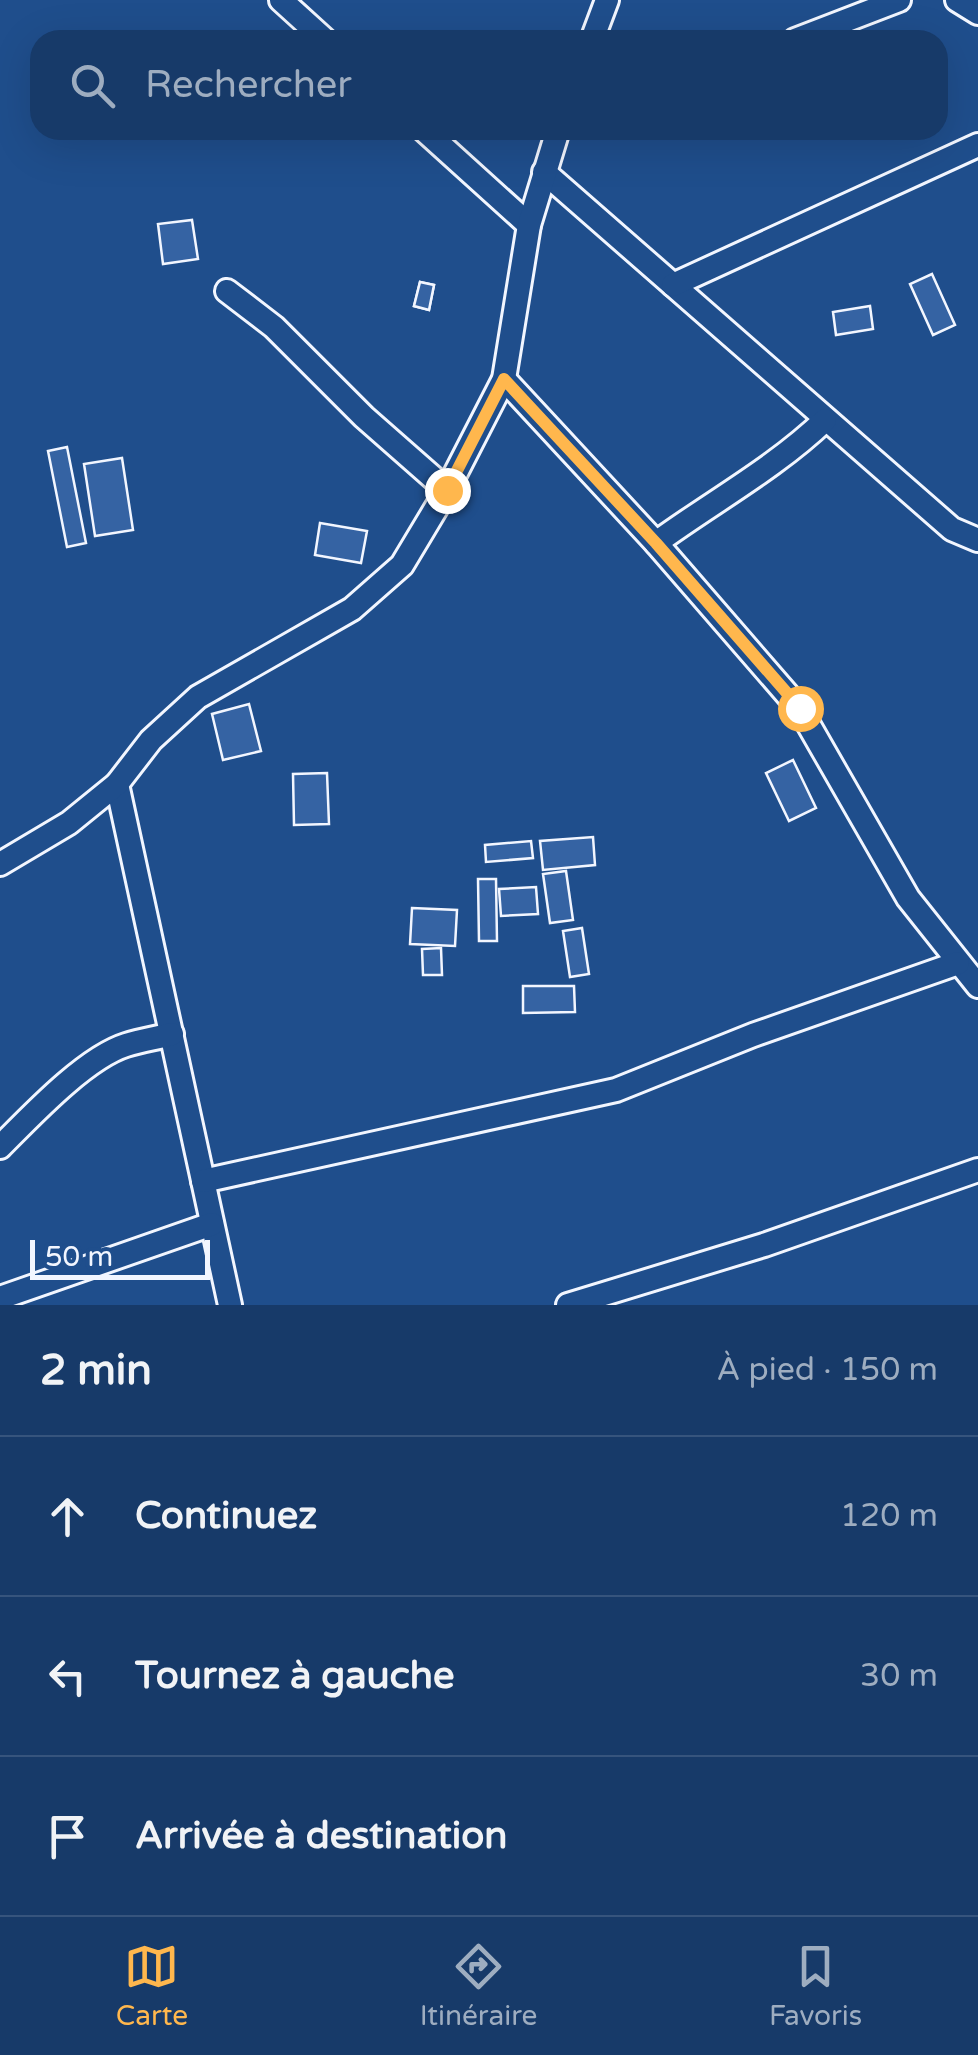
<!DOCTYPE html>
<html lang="fr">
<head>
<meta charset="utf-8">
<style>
	body { margin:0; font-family:"Varela Round",sans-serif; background:#244571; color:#f1f3f6 }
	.scale { position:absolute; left:30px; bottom:25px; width:180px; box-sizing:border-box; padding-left:10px; border:5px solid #f2f6ff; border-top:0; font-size:28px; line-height:35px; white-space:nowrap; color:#f2f6ff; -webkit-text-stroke:8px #1f4e8c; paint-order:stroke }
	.stop { position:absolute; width:30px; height:30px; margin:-22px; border:8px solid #ffb74d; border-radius:50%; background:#fff }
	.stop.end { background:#ffb74d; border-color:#fff; box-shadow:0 2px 10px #0008 }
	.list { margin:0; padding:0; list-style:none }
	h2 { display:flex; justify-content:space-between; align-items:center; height:130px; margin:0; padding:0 40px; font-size:42px }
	h2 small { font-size:32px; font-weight:400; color:#9eadc0 }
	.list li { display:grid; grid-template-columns:65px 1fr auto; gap:30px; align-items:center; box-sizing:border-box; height:160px; padding:0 40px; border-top:2px solid #36547d }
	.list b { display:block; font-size:38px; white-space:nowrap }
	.list em { font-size:32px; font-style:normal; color:#9eadc0 }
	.icon { flex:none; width:55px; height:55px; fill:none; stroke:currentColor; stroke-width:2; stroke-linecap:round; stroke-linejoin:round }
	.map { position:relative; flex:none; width:978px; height:1305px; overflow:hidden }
	.search { position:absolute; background:#173a69; box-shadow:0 10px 40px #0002; left:30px; right:30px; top:30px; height:110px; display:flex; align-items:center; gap:25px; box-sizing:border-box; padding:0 35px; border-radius:30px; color:#9eadc0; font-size:38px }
	.sheet { height:610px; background:#173a69 }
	nav { display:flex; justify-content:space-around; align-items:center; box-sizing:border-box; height:140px; border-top:2px solid #36547d; background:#173a69; font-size:28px; color:#9eadc0 }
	nav a { display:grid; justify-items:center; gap:5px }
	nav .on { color:#ffb74d }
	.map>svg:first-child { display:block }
</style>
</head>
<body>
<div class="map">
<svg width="978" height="1305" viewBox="0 0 978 1305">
	<rect width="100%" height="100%" fill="#1f4e8c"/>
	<g fill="#3563a3" stroke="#f2f6ff" stroke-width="2.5">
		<polygon points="192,220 198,259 163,264 158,224"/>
		<polygon points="932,274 955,325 933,335 910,284"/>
		<polygon points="420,282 434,285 429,310 414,306"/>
		<polygon points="420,282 434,285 429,310 414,306"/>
		<polygon points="870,306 873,329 836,335 833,312"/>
		<polygon points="67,447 86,543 67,547 48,451"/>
		<polygon points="122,458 133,530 95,536 84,464"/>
		<polygon points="320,523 367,531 361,563 315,555"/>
		<polygon points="249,704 261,751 223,760 212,714"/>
		<polygon points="793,760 816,808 789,821 766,773"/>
		<polygon points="327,773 329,824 294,825 293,774"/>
		<polygon points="593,837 595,865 543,870 540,841"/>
		<polygon points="531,841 533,858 486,862 485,845"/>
		<polygon points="566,871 573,920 550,923 543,874"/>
		<polygon points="478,879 496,879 497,941 479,941"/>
		<polygon points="536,887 538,914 501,916 499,889"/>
		<polygon points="412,908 457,910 455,946 410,944"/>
		<polygon points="582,928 589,974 570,977 563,931"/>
		<polygon points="441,948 442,975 423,975 422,949"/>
		<polygon points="523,986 574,986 575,1012 523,1013"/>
	</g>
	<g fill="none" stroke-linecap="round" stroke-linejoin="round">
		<g stroke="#f2f6ff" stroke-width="28">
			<g id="street">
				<polyline points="281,0 325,40"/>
				<polyline points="957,0 978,13"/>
				<polyline points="592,40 607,0"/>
				<polyline points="795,40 899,0"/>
				<polyline points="424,130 529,225"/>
				<polyline points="544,172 952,529 978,540"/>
				<polyline points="673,285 978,145"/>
				<polyline points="227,291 274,327 364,417 447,490"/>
				<polyline points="504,379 656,543 799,708 908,898 978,986"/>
				<path d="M656 543C712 502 775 468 825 420"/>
				<polyline points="117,784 230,1305"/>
				<polyline points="0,864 69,823 117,784 151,740 198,697 352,609 402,565 447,490 504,379 529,225 558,130"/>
				<path d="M0 1147C31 1116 85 1058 126 1045 141 1040 157 1038 172 1034"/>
				<polyline points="203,1181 616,1090 753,1035 958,963"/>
				<polyline points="0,1298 212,1224"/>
				<polyline points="568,1305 764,1245 978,1170"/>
			</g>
		</g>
		<use href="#street" stroke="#1f4e8c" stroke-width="22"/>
	</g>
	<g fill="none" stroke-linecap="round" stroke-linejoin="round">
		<polyline stroke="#ffb74d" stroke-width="12" points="447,490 504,379 656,543 800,708"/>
	</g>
</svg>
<div class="scale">50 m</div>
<div class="stop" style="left:800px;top:708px"></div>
<div class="stop end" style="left:447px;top:490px"></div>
<div class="search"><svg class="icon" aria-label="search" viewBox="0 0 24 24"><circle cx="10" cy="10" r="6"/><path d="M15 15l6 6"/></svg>Rechercher</div>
</div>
<section class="sheet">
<h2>2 min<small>À pied · 150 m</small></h2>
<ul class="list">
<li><svg class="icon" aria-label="ahead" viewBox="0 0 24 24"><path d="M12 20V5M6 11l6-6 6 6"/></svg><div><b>Continuez</b></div><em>120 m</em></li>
<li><svg class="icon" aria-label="left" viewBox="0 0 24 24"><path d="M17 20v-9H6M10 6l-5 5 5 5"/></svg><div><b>Tournez à gauche</b></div><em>30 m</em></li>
<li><svg class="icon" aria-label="arrive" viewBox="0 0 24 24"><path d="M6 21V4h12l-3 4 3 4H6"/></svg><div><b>Arrivée à destination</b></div></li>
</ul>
</section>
<nav>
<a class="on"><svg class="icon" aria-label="map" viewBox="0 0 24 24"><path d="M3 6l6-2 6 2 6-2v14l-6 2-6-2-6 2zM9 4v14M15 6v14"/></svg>Carte</a>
<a><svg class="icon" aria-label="directions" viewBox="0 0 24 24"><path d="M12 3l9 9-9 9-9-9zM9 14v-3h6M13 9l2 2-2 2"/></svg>Itinéraire</a>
<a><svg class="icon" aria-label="saved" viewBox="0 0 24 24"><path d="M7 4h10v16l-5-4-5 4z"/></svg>Favoris</a>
</nav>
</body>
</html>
